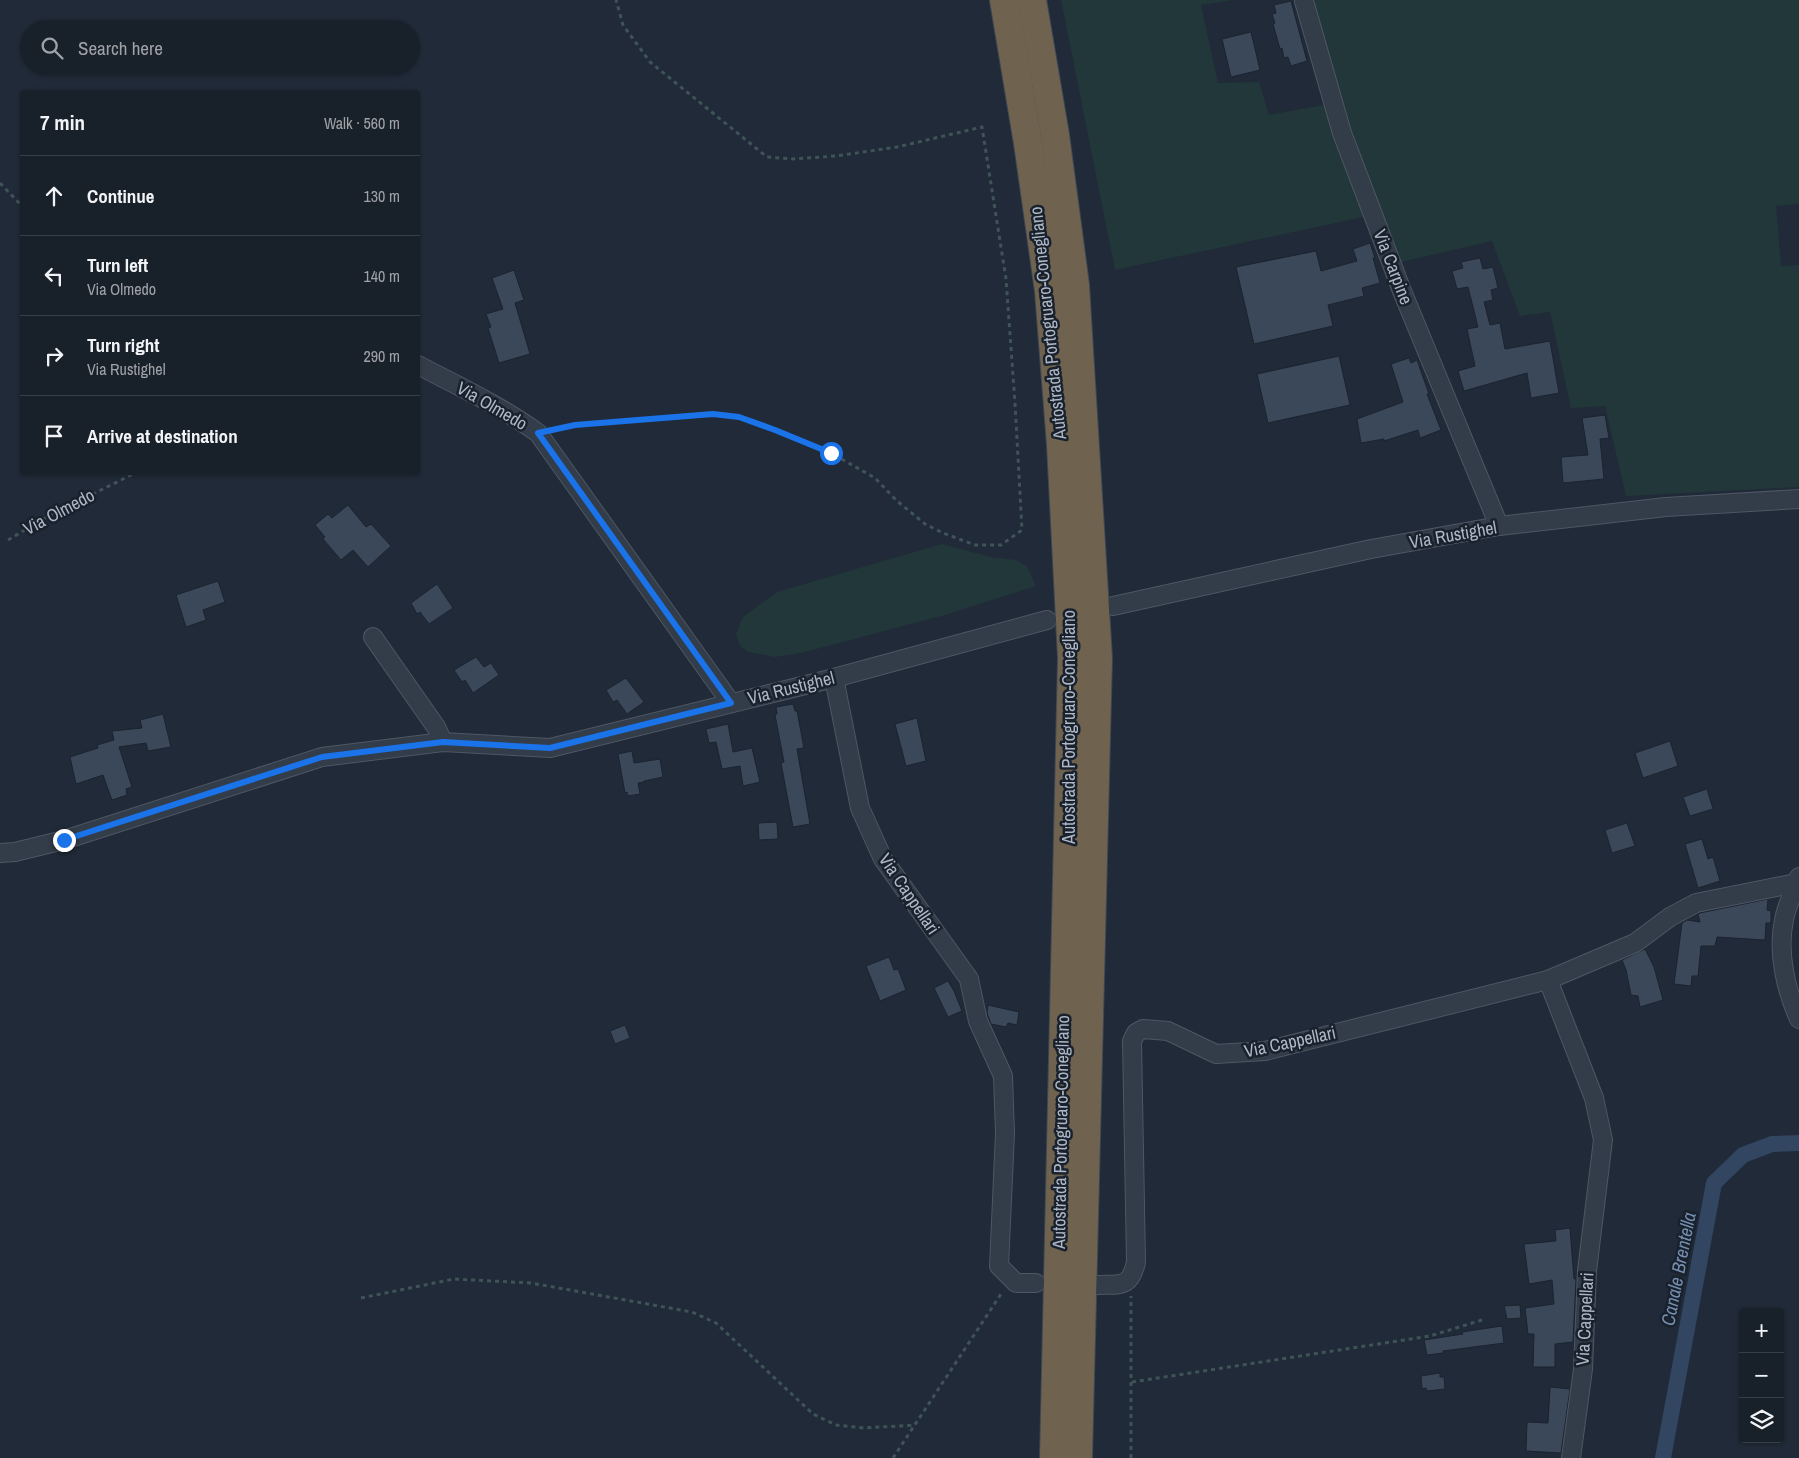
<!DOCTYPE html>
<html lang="en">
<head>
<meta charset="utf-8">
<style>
	body { margin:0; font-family:"Archivo Narrow",sans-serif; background:#212832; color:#f1f3f6 }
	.controls { position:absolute; right:15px; bottom:15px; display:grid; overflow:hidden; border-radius:5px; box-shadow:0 1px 4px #0004 }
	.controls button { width:45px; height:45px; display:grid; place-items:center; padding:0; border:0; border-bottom:1px solid #363e47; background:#18202a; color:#f1f3f6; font:25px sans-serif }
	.stop { position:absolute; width:15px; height:15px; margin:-11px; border:4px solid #1a73e8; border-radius:50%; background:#fff }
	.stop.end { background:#1a73e8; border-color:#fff; box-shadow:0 1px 5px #0008 }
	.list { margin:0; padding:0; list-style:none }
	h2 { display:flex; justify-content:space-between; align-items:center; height:65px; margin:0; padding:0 20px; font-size:21px }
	h2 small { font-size:16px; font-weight:400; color:#9fa3a8 }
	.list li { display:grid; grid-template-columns:32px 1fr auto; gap:15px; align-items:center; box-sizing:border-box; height:80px; padding:0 20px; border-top:1px solid #363e47 }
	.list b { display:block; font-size:19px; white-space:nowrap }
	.list p { margin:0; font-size:16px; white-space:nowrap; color:#9fa3a8 }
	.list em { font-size:16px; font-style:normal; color:#9fa3a8 }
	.icon { flex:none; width:28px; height:28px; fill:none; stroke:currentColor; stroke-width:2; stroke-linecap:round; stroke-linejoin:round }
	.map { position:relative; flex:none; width:1799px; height:1458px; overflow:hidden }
	.search { position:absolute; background:#18202a; box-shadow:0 1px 4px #0004; left:20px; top:20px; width:400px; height:55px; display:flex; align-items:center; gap:12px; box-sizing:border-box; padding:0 18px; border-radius:28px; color:#9fa3a8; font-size:19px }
	.panel { position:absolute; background:#18202a; box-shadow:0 1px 4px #0004; left:20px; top:90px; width:400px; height:385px; border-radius:5px }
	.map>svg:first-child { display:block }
</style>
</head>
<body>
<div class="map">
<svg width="1799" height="1458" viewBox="0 0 1799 1458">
	<rect width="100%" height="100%" fill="#202a38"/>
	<g fill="#223739">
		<polygon points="1061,0 1233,0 1201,5 1218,83 1259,82 1269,115 1340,102 1312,7 1316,0 1799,0 1799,204 1776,206 1781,266 1799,265 1799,487 1626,496 1605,406 1571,408 1550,312 1520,316 1492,241 1401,262 1382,213 1115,270"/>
		<polygon points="942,544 991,557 1016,560 1027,566 1036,586 945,615 801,653 775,657 748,652 740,646 736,634 743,617 777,592"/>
	</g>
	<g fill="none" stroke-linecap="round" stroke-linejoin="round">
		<polyline stroke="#324561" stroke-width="16" points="1663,1458 1714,1183 1743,1155 1772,1144 1799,1143"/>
	</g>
	<g fill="#3b4859" stroke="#1b232f">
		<polygon points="1291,1 1307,61 1291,66 1288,57 1284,58 1282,48 1280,49 1273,24 1275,23 1272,14 1276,13 1274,5"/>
		<polygon points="1251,32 1260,70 1231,77 1222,39"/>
		<polygon points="1370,243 1375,258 1373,258 1380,283 1362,288 1364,296 1328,305 1333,326 1254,344 1236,267 1316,251 1321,271 1357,261 1353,249"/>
		<polygon points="1480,258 1483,269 1493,267 1498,288 1491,290 1493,300 1484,302 1490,325 1500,323 1505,349 1550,341 1559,393 1531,398 1527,373 1464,391 1458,371 1475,366 1467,329 1478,327 1468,287 1457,289 1452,271 1463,268 1461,262"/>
		<polygon points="514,270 524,300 515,303 530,354 499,363 488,328 491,327 486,314 503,309 492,278"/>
		<polygon points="1339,356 1350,405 1268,423 1257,374"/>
		<polygon points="1409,358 1411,363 1417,360 1429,394 1427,394 1441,430 1420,438 1418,430 1384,441 1384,439 1361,443 1357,419 1403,402 1391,364"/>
		<polygon points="1605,415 1609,438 1600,439 1604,479 1563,483 1561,457 1588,455 1582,418"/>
		<polygon points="348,505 366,527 371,524 391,546 368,567 353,550 341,560 323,539 325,537 315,525 328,514 332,518"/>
		<polygon points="218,581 225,602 203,610 206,620 186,627 176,595"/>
		<polygon points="437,584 453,608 429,624 420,612 417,614 411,603"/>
		<polygon points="476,657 484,667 491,663 499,675 473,693 465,680 462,682 454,670"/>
		<polygon points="626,678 644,702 627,714 617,700 613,702 606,690"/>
		<polygon points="793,704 795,711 797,711 804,748 797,749 810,824 793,827 781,763 784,762 775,715 777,714 776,707"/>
		<polygon points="163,714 171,747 148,751 146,743 119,747 132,787 126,789 127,795 112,800 103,775 76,784 70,757 98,748 97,745 114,740 112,731 142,728 140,720"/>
		<polygon points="917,718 926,761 906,766 895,724"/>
		<polygon points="728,724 733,752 752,748 760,782 743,786 740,766 722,769 716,742 709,743 706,729"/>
		<polygon points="1670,741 1678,766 1643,778 1635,753"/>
		<polygon points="632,751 634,763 660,759 663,777 644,781 644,782 638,783 640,794 628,796 627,792 625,793 618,754"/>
		<polygon points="1707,789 1713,809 1690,816 1683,797"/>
		<polygon points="777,822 778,839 759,840 758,823"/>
		<polygon points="1627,823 1635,846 1612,853 1605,830"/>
		<polygon points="1702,839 1708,859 1713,857 1720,881 1698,888 1685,844"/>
		<polygon points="1768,899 1767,910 1771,911 1771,923 1766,923 1765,940 1717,937 1715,946 1701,946 1698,976 1692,976 1691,986 1674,984 1682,923 1687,920 1700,922 1698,914 1700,913"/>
		<polygon points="1645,949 1654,967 1663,1000 1640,1007 1638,996 1631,995 1626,970 1622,960"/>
		<polygon points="889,957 894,970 898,969 906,990 880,1001 866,966"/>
		<polygon points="948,981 954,991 962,1011 948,1017 934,988"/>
		<polygon points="988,1005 1019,1012 1017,1025 1008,1023 1006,1027 991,1024 987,1013"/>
		<polygon points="625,1025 630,1038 615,1044 610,1031"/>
		<polygon points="1570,1228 1574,1279 1576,1279 1573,1342 1555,1344 1555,1367 1533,1367 1534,1334 1528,1334 1525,1308 1554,1304 1552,1280 1529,1284 1524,1244 1556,1241 1555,1230"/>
		<polygon points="1520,1305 1521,1318 1507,1319 1504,1306"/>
		<polygon points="1502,1326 1504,1343 1443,1351 1443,1353 1427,1355 1424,1340 1463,1334 1462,1332"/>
		<polygon points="1440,1373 1440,1377 1444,1377 1445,1389 1427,1391 1426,1388 1422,1389 1421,1376"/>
		<polygon points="1550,1387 1570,1389 1561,1453 1526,1451 1527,1422 1548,1423"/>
	</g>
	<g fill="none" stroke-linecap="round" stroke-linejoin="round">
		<g stroke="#4e5763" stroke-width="20">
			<g id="street">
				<polyline points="1304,1 1342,133 1402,291 1499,526"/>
				<path d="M418 365C458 386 501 406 538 433L731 703"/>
				<polyline points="1113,606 1371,549 1499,526 1666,507 1799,499"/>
				<polyline points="373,637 436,727 443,742"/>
				<polyline points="834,678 860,808 883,859 969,979 978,1021 1003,1076 1005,1133 999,1266 1016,1283 1036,1283"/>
				<polyline points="0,853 15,852 64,840 322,757 443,742 550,748 834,678 1047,620"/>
				<path d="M1796 883C1792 896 1786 908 1784 920 1777 953 1786 990 1799 1019"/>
				<polyline points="1548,980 1594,1098 1603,1140 1587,1271 1583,1369 1571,1458"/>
				<path d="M1096 1285C1120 1284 1130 1289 1136 1262L1132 1041 1136 1033 1143 1029 1168 1031 1216 1054 1265 1051 1548 980 1635 943 1670 917 1696 903 1796 883 1799 877"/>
			</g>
		</g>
		<g stroke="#3e4753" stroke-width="30">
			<g id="highway">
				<polyline points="1004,0 1028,143 1049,291 1061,445 1072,658 1054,1458"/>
				<polyline points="1032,0 1055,135 1075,285 1098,658 1078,1458"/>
			</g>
		</g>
		<g stroke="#3f5457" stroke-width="3" stroke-dasharray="4 4" stroke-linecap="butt">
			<polyline points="0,183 22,206"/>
			<polyline points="555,429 575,425 679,416 713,414 739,417 775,429 831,453 875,478 896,500 925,524 943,533 975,545 1001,545 1022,530 1015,403 1006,279 982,127 897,147 836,156 793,159 767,157 650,62 623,25 616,0"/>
			<polyline points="8,540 45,518 137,472"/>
			<polyline points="361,1298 454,1279 531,1283 692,1312 716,1323 813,1414 836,1425 864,1428 915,1425"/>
			<polyline points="1132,1382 1430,1336 1482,1320"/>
			<polyline points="893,1458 1003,1291"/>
			<polyline points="1131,1458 1131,1296"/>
		</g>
		<use href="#street" stroke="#333c49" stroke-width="18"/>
		<use href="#highway" stroke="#6f6350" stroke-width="28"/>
	</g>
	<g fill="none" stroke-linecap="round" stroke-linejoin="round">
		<polyline stroke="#1a73e8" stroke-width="6" points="64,840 322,757 443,742 550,748 731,703 538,433 575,425 713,414 739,417 775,430 831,453"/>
	</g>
	<g text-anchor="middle" stroke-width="5" stroke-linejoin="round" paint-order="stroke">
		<g font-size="18" fill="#aeb7c5" stroke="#19212d">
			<text transform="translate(1393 267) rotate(69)" y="6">Via Carpine</text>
			<text transform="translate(1048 323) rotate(-96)" y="6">Autostrada Portogruaro-Conegliano</text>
			<text transform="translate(492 406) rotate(30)" y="6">Via Olmedo</text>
			<text transform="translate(59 512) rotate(-28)" y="6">Via Olmedo</text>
			<text transform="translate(1453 535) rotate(-10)" y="6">Via Rustighel</text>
			<text transform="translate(791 688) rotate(-14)" y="6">Via Rustighel</text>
			<text transform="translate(1069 727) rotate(-90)" y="6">Autostrada Portogruaro-Conegliano</text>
			<text transform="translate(909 894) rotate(56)" y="6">Via Cappellari</text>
			<text transform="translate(1290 1042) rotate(-12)" y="6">Via Cappellari</text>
			<text transform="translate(1061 1132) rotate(-89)" y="6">Autostrada Portogruaro-Conegliano</text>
			<text transform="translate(1585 1319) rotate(-87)" y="6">Via Cappellari</text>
		</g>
		<g font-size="19" font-style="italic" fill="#748eaf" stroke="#19212d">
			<text transform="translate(1678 1269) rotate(-79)" y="7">Canale Brentella</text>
		</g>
	</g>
</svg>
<div class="controls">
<button>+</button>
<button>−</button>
<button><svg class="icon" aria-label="layers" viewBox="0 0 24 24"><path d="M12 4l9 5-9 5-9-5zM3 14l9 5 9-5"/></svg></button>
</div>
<div class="stop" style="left:831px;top:453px"></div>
<div class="stop end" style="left:64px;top:840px"></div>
<div class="search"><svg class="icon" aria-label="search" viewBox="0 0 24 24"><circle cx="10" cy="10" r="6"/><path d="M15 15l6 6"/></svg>Search here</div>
<section class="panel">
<h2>7 min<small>Walk · 560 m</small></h2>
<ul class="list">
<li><svg class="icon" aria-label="ahead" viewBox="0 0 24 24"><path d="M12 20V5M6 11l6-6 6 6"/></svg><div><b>Continue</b></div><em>130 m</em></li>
<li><svg class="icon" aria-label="left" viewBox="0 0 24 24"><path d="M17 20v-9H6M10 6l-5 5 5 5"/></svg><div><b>Turn left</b><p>Via Olmedo</p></div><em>140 m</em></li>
<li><svg class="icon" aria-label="right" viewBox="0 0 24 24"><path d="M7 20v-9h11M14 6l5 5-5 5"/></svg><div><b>Turn right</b><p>Via Rustighel</p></div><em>290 m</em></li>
<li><svg class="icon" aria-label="arrive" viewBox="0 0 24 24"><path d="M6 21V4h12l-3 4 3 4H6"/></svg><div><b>Arrive at destination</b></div></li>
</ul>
</section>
</div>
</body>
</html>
